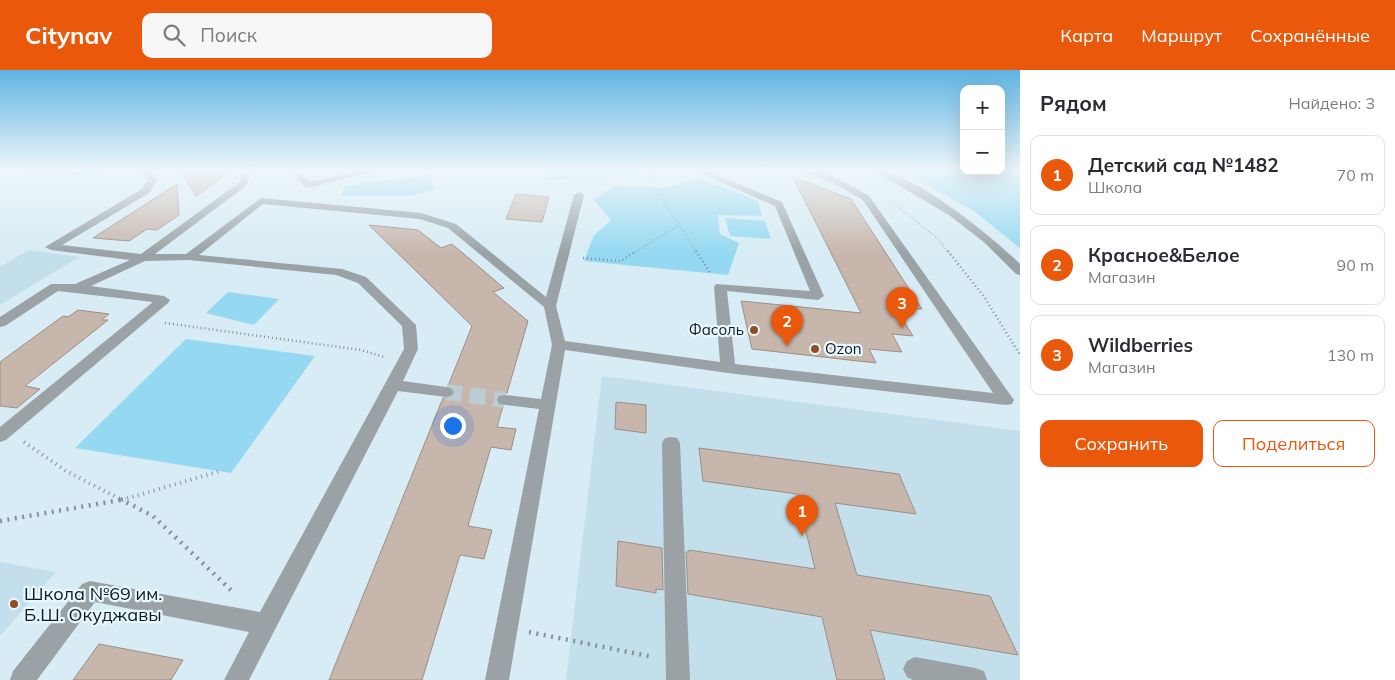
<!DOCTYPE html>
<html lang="ru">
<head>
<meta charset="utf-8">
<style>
	body { margin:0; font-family:Mulish,sans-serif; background:#f7f7f7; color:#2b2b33 }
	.controls { position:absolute; right:15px; top:15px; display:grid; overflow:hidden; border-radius:10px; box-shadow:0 5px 20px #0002 }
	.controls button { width:45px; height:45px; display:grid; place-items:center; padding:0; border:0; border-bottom:1px solid #e1e1e2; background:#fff; color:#2b2b33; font:25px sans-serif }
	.you { position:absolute; left:452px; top:355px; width:18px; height:18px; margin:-12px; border:4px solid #fff; border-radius:50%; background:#1a73e8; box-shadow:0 0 0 8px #1a73e833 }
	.badge { display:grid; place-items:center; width:32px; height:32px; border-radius:50%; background:#ea580c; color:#fff; font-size:16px; font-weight:700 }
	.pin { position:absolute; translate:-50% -41px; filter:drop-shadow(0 1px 2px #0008) }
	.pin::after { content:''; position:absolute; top:26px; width:18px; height:15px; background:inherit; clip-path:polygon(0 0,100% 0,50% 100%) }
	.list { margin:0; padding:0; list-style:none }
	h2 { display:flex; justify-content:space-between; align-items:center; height:65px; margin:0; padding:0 20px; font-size:21px }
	h2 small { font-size:16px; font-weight:400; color:#7c7c81 }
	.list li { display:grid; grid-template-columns:32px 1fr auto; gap:15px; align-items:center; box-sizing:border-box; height:80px; margin:0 10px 10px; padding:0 10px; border:1px solid #e1e1e2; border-radius:10px }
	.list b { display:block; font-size:19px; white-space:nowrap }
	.list p { margin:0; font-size:16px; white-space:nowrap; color:#7c7c81 }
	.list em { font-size:16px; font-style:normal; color:#7c7c81 }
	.actions { display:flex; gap:10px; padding:15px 20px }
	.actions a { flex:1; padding:11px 0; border:1px solid #ea580c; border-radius:10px; text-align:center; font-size:18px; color:#ea580c }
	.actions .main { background:#ea580c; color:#fff }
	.icon { flex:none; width:28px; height:28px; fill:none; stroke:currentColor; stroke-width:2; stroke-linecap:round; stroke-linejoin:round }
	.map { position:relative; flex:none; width:1020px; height:610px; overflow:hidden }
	header { display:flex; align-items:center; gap:30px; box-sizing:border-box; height:70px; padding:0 25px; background:#ea580c; color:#fff }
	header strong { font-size:24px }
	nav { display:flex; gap:28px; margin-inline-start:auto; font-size:18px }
	.search { width:350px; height:45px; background:#f7f7f7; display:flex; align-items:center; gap:12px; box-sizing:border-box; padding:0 18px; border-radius:10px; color:#7c7c81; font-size:19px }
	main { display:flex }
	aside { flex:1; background:#fff }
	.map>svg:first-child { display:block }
</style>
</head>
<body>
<header>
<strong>Citynav</strong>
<div class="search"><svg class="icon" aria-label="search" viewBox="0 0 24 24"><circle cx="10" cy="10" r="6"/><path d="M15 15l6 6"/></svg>Поиск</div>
<nav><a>Карта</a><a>Маршрут</a><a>Сохранённые</a></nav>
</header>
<main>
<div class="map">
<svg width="1020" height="610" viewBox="0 0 1020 610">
	<rect width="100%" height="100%" fill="#d7ecf4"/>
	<g fill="#c2dfeb">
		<polygon points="29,180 79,187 0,235 0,197"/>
		<polygon points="602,306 1020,361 1020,610 566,610"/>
		<polygon points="0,492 56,502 0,566"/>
	</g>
	<g fill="#94d8f1">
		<polygon points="26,99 102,99 96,106 23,101"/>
		<polygon points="543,99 632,99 637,105 548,110"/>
		<polygon points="897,99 964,99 964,101 1001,101 1001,99 1020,99 1020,178 974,141"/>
		<polygon points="430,105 435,120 411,126 342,126 344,116"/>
		<polygon points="699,108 758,131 762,146 718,145 720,164 739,173 728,205 584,191 594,165 611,150 594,130 615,115 664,118"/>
		<polygon points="725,148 765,151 771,169 730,166"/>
		<polygon points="228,222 279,229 254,255 206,243"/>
		<polygon points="186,269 315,286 231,403 75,378"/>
	</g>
	<g fill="#c7b6ac" stroke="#9e8d84">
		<polygon points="179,99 234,99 196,126"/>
		<polygon points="793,107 851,129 922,239 905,238 910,246 900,245 913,266 892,264 902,282 869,279 876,293 752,279 741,231 861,243"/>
		<polygon points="177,114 179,145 157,160 147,159 129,171 93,168"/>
		<polygon points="516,124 549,127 542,152 506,149"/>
		<polygon points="369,155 418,160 441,178 452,174 504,218 493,222 528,251 507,323 499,324 495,329 497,335 503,336 497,357 516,359 511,380 491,377 468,456 492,460 484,489 460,485 422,610 329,610 443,328 451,328 456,323 452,317 448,316 472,256"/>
		<polygon points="78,240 109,244 102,250 108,250 25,316 40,319 17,338 0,336 0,292 63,246 68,247"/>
		<polygon points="616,332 646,335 646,363 615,359"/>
		<polygon points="699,378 899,404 916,444 835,433 857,505 990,526 1018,585 870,560 885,610 837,610 822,547 688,524 686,482 689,482 689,480 815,499 797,424 703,411"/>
		<polygon points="618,471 662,478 663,520 656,519 656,523 616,516"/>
		<polygon points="99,574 183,590 171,610 73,610"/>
	</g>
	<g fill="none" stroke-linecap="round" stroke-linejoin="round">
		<polyline stroke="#baccd4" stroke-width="16" stroke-dasharray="16 8" stroke-linecap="butt" points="446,322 505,330"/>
		<g stroke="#839298" stroke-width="2" stroke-dasharray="0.5 2.5" stroke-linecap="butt">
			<polyline points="656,99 652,113 697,183"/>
			<polyline points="1001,101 1020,115"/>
			<polyline points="891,131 938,169 949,183"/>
			<polyline points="634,183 679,155"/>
		</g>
		<g stroke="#839298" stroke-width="2.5" stroke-dasharray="1 3" stroke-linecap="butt">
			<polyline points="696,181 711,204"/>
			<polyline points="948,181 985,228 1020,285"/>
			<polyline points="583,188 621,191 636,181"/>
			<polyline points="165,253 361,280 384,287"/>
		</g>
		<g stroke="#839298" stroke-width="4" stroke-dasharray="1 4.5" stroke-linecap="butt">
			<polyline points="24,372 66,401 122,430"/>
			<polyline points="122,430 220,401"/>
		</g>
		<g stroke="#839298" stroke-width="4.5" stroke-dasharray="2 5.5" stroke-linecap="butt">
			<polyline points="120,429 153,446 233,522"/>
			<polyline points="0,451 126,429"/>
			<polyline points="529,562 653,587"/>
		</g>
		<g fill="#9aa2a6" fill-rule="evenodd">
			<path d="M141 99H149L157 111 149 123 62 175 141 184 240 112 243 99H251L247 115 155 184H186L261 128 421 143 456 154 546 227 574 125 579 122 582 123 584 125 556 236 565 271 720 292 714 217 716 214 810 221 775 136 691 99H702L782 132 824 226 818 230 727 221 735 294 993 323 863 130 837 115 798 99C823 98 848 114 869 126L1014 330 1012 334 1006 335 728 303 565 280 509 610H485L539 339 499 334 497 330 499 326 505 325 541 329 552 275 544 237 448 158 420 149 263 134 199 185 342 199 366 207 416 255 418 279 403 311 446 317 451 318 454 322 451 326 446 327 398 321 249 610H224L249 562 95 532 37 610H10L13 601 82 514 90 511 260 542 404 279 402 256 358 213 336 205 189 190 145 191 91 216 164 226 170 230 168 233 6 370 0 372V357L153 232 58 221 5 256 0 257V247L51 214H75L130 190 51 180 45 177 142 119 147 111Z"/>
			<polygon points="287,99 296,99 310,112 367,99 382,99 308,118 305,117"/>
			<path d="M871 99C909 99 992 166 1020 194V205L1016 204 985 173 949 145Z"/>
			<polygon points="671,367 677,368 680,373 690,610 666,610 662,373 665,368"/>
			<polygon points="915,587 975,598 984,601 987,610 913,610 907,607 903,599 907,591"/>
		</g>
	</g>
	<linearGradient id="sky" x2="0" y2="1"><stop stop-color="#5fb3e2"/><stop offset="0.54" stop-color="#edf6fa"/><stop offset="1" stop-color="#edf6fa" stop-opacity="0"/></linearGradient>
	<rect width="1020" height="184" fill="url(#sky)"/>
	<g fill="#924d22" stroke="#e8f8ff" stroke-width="2">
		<circle cx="754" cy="260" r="5"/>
		<circle cx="815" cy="279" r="5"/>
		<circle cx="14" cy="534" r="5"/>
	</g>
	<g text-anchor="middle" stroke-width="4.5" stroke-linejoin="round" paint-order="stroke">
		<g font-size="15" fill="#131a1d" stroke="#e8f8ff" text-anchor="end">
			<text x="744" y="265">Фасоль</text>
			<text x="825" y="284" text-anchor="start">Ozon</text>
		</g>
		<g font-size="18" fill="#131a1d" stroke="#e8f8ff" text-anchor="start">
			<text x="24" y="530">Школа №69 им.<tspan x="24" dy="21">Б.Ш. Окуджавы</tspan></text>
		</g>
	</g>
</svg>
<div class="controls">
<button>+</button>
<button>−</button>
</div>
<div class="you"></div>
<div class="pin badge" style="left:802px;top:466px">1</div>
<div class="pin badge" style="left:787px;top:276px">2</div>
<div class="pin badge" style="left:902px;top:258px">3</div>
</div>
<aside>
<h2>Рядом<small>Найдено: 3</small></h2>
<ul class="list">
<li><span class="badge">1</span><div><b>Детский сад №1482</b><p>Школа</p></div><em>70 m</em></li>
<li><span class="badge">2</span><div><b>Красное&amp;Белое</b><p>Магазин</p></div><em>90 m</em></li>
<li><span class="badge">3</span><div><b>Wildberries</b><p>Магазин</p></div><em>130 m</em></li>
</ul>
<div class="actions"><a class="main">Сохранить</a><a>Поделиться</a></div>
</aside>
</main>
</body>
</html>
